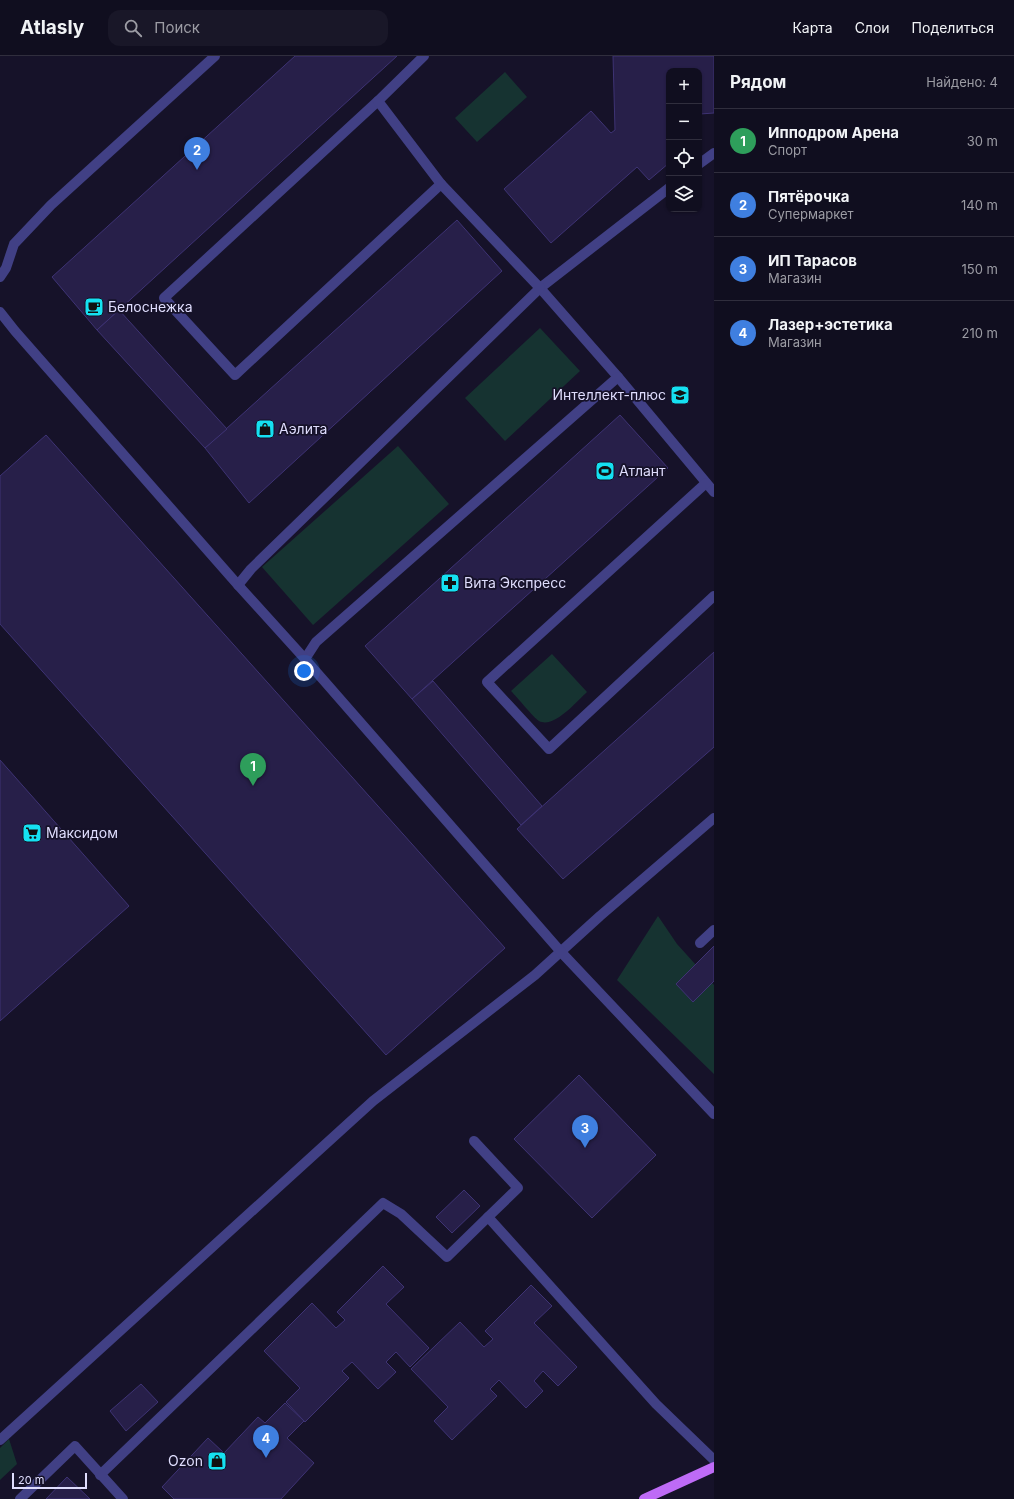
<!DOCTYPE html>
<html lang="ru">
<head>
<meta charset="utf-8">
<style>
	body { margin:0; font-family:Inter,sans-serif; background:#191728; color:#f1f3f6 }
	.controls { position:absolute; right:12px; top:12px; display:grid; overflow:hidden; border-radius:8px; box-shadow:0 1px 3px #0004 }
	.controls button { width:36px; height:36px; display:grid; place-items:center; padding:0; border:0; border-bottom:1px solid #302e3d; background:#100e1f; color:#f1f3f6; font:20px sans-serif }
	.scale { position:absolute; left:12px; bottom:10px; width:75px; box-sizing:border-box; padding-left:4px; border:2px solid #dfddfd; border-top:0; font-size:11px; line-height:14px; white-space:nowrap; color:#dfddfd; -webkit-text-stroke:3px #161229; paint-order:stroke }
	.you { position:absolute; left:304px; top:615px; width:14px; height:14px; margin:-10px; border:3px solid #fff; border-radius:50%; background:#1a73e8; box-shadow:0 0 0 6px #1a73e833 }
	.badge { display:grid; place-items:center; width:26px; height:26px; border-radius:50%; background:#0f766e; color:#fff; font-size:13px; font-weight:700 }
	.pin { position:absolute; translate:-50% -33px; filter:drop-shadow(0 1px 2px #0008) }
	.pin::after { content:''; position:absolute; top:21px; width:14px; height:12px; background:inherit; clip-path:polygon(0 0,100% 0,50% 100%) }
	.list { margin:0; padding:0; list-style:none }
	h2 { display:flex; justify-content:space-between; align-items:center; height:52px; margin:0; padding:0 16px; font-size:17px }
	h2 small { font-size:13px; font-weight:400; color:#9c9ca4 }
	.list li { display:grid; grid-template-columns:26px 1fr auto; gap:12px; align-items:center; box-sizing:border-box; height:64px; padding:0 16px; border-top:1px solid #302e3d }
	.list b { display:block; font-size:15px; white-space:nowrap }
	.list p { margin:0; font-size:13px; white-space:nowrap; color:#9c9ca4 }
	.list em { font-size:13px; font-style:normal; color:#9c9ca4 }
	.icon { flex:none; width:22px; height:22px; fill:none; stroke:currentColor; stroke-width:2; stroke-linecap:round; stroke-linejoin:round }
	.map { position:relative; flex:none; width:714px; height:1443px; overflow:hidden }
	header { display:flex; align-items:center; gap:24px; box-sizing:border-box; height:56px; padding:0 20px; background:#100e1f; border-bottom:1px solid #302e3d }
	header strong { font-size:19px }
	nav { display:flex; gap:22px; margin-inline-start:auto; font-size:14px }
	.search { width:280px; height:36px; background:#191728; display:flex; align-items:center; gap:10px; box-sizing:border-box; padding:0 14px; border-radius:12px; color:#9c9ca4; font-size:15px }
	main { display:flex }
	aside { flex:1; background:#100e1f }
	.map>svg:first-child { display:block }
</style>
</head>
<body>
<header>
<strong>Atlasly</strong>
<div class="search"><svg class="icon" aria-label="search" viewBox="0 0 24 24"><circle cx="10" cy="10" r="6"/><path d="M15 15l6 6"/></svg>Поиск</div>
<nav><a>Карта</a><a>Слои</a><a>Поделиться</a></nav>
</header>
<main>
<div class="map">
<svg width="714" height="1443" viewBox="0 0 714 1443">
	<rect width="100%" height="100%" fill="#161229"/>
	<g fill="#163331">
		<polygon points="505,16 527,41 477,86 455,62"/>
		<polygon points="540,272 580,315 505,385 465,342"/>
		<polygon points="398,390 449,448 313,569 262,511"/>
		<path d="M552 598 587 636C577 645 554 673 539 665 534 662 517 641 511 635Z"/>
		<polygon points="658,860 677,888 714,929 714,1018 617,924"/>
		<polygon points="9,1383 17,1408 0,1424 0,1392"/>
	</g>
	<g fill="#271f49" stroke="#3e3374">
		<polygon points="295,0 397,0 97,274 52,221"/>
		<polygon points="613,0 714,0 714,57 700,58 700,79 699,80 699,15 669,15 669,107 649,124 637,111 551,187 504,133 591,55 611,77 615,74"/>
		<polygon points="457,164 502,215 249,447 205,392"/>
		<polygon points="119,254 227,373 205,392 97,274"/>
		<polygon points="620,359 668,412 412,643 365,590"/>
		<polygon points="46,379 505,892 386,999 0,568 0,420"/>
		<polygon points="714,596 714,691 563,823 517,773"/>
		<polygon points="433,625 542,750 521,769 412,643"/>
		<polygon points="0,704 129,850 0,965"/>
		<polygon points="714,890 714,925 693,946 676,928"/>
		<polygon points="579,1019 656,1099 592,1162 514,1083"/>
		<polygon points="464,1134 480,1150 452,1177 436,1161"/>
		<polygon points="383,1210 404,1231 386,1248 429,1292 410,1311 396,1296 386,1306 396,1316 378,1333 352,1306 342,1315 349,1322 305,1366 286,1346 300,1332 264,1295 312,1247 336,1272 345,1264 337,1256"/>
		<polygon points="531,1229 552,1250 534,1267 577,1311 558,1330 543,1315 534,1325 543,1335 526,1352 499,1324 490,1333 497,1340 452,1384 434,1365 448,1351 411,1313 460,1266 484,1291 493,1283 485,1275"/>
		<polygon points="141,1328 158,1346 126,1375 110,1355"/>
		<polygon points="285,1347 304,1365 287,1382 314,1407 281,1443 174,1443 162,1431 208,1382 224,1397 258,1361 265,1367"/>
		<polygon points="67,1421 90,1443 46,1443"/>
	</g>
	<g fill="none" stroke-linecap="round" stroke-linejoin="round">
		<g stroke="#414085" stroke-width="10">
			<polyline points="378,45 164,242 235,319 441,128"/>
			<polyline points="699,108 714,97"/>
			<polyline points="669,132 540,232 618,321 714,436"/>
			<polyline points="706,427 487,626 549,693 714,540"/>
			<polyline points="238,529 251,513 540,232 441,128 378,45 424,0"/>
			<polyline points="305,603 316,586 618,321"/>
			<polyline points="700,887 714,874"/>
			<polyline points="474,1085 518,1132 488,1161"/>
			<polyline points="0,1384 373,1045 535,919 600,860 714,762"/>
			<polyline points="100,1419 383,1147 401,1158 447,1201 488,1161 656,1348 714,1404"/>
			<polyline points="20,1443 75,1390 123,1443"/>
		</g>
		<g stroke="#414085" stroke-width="10">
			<polyline points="0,221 6,212 14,188 51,149 215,0"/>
			<polyline points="0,256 15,275 238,529 305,603 561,896 714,1058"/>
		</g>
		<polyline stroke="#be6bf6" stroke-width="10" points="644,1443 714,1411"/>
	</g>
	<defs>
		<g id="cafe-square" transform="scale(1)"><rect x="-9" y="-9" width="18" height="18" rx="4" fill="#15e1f1" stroke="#161229"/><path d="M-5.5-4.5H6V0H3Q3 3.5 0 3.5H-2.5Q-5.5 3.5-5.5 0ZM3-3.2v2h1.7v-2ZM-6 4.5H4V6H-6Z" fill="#111"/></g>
		<g id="school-square" transform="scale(1)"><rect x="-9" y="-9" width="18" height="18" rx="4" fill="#15e1f1" stroke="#161229"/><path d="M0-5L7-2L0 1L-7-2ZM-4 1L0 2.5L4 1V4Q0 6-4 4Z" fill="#111"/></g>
		<g id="shop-square" transform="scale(1)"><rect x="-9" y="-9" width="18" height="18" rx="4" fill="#15e1f1" stroke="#161229"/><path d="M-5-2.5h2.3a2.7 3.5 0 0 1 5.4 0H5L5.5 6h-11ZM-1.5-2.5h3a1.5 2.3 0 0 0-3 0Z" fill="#111"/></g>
		<g id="stadium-square" transform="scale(1)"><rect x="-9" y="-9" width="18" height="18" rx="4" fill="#15e1f1" stroke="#161229"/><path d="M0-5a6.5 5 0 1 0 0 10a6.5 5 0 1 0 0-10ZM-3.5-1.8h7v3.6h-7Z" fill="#111"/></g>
		<g id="pharmacy-square" transform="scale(1)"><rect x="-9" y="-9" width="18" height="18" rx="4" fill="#15e1f1" stroke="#161229"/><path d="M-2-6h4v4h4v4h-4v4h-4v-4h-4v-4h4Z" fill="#111"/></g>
		<g id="supermarket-square" transform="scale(1)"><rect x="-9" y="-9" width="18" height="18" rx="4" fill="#15e1f1" stroke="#161229"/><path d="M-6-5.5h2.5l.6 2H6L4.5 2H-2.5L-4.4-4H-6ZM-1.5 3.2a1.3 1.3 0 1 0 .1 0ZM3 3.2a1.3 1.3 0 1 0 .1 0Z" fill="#111"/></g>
	</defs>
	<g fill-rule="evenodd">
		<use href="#cafe-square" x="94" y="251"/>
		<use href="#school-square" x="680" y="339"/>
		<use href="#shop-square" x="265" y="373"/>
		<use href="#stadium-square" x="605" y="415"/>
		<use href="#pharmacy-square" x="450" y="527"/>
		<use href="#supermarket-square" x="32" y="777"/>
		<use href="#shop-square" x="217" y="1405"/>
	</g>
	<g text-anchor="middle" stroke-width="3.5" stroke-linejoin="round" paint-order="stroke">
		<g font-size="14" fill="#dfddfd" stroke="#161229" text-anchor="start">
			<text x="108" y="256">Белоснежка</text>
			<text x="666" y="344" text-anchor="end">Интеллект-плюс</text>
			<text x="279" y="378">Аэлита</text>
			<text x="619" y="420">Атлант</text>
			<text x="464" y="532">Вита Экспресс</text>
			<text x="46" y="782">Максидом</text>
			<text x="203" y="1410" text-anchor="end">Ozon</text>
		</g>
	</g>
</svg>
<div class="controls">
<button>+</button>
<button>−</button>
<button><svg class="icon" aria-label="locate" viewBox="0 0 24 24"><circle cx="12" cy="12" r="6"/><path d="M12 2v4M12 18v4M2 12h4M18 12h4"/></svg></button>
<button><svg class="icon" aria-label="layers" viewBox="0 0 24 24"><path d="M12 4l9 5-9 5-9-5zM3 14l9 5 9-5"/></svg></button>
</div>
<div class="scale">20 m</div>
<div class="you"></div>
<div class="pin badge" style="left:253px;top:730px;background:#2e9e5b">1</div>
<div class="pin badge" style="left:197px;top:114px;background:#3f7fe0">2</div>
<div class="pin badge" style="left:585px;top:1092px;background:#3f7fe0">3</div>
<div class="pin badge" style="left:266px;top:1402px;background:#3f7fe0">4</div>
</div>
<aside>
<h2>Рядом<small>Найдено: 4</small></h2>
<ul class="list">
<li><span class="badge" style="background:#2e9e5b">1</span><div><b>Ипподром Арена</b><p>Спорт</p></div><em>30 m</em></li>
<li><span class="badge" style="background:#3f7fe0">2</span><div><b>Пятёрочка</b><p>Супермаркет</p></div><em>140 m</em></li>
<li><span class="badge" style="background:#3f7fe0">3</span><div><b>ИП Тарасов</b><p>Магазин</p></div><em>150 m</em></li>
<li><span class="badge" style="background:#3f7fe0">4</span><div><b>Лазер+эстетика</b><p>Магазин</p></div><em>210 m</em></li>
</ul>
</aside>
</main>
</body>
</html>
